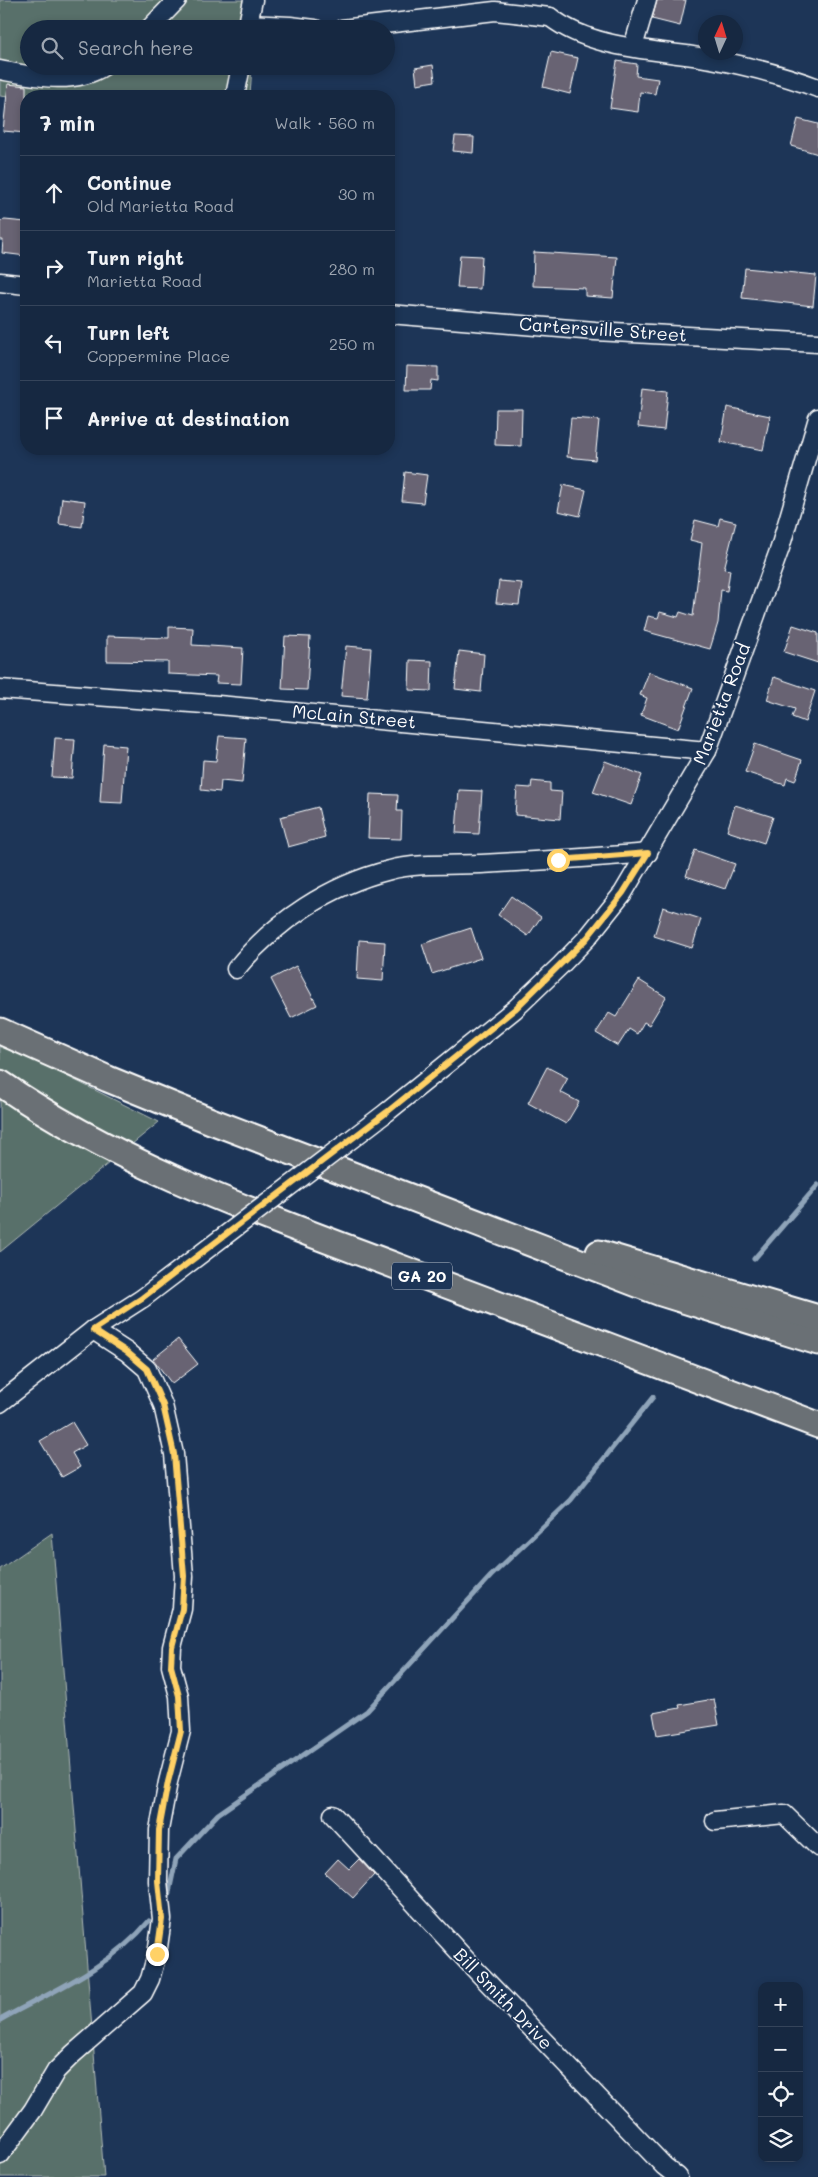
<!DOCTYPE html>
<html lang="en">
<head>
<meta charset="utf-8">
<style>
	body { margin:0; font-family:Mali,sans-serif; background:#1f3048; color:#f1f3f6 }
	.controls { position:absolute; right:15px; bottom:15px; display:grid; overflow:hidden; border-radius:10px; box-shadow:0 2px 8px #0003 }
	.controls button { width:45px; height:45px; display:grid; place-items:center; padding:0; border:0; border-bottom:1px solid #35445a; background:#162841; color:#f1f3f6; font:25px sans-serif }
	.compass { position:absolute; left:698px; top:15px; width:45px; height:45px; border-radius:50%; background:#162841; box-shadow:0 2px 8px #0003; rotate:4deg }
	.stop { position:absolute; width:15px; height:15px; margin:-11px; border:4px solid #ffd166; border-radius:50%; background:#fff }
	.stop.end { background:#ffd166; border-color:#fff; box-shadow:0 1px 5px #0008 }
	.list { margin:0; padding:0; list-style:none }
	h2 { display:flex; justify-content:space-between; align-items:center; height:65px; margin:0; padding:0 20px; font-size:21px }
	h2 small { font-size:16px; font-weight:400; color:#9ea6b1 }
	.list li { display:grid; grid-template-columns:32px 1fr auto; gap:15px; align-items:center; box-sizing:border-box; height:75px; padding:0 20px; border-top:1px solid #35445a }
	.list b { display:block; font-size:19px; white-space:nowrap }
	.list p { margin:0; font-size:16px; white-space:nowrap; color:#9ea6b1 }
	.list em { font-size:16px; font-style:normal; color:#9ea6b1 }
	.icon { flex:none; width:28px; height:28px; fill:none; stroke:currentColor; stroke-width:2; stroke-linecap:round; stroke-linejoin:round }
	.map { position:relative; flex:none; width:818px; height:2177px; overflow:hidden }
	.search { position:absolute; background:#162841; box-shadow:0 2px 8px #0003; left:20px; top:20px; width:375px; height:55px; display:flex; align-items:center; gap:12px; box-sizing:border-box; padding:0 18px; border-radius:28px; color:#9ea6b1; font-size:19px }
	.panel { position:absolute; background:#162841; box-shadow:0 2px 8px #0003; left:20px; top:90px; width:375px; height:365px; border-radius:20px }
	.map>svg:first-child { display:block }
</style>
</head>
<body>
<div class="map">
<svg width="818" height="2177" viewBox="0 0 818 2177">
	<rect width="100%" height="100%" fill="#1d3557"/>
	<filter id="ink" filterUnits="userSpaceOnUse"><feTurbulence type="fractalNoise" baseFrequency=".02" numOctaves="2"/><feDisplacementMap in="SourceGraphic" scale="10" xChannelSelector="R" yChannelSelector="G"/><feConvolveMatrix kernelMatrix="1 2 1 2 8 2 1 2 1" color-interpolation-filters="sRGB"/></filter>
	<g filter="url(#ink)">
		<g fill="#596f6a" stroke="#acb7b4">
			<polygon points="0,0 256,0 254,29 29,29 29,66 252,66 250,96 26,96 26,99 0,96"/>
			<polygon points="0,1043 159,1122 0,1252"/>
			<polygon points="52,1533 104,2177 0,2177 0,1569"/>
		</g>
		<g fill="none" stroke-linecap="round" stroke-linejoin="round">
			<g stroke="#8fa4b9" stroke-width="5">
				<polyline points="754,1259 818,1185"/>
				<polyline points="168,1897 176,1859 218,1814 367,1711 491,1576 571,1500 653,1397"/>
				<path d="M0 2020C51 1992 111 1967 149 1921"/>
			</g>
		</g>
		<g fill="#676373" stroke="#fff">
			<polygon points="657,0 686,0 680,26 652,19"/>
			<polygon points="551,52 578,58 570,94 543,87"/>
			<polygon points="617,61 637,64 636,76 658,79 655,94 640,92 638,112 610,108"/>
			<polygon points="433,65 435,81 417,84 415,68"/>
			<polygon points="8,84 26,86 26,133 3,131"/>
			<polygon points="798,119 818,124 818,154 791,146"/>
			<polygon points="455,136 474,137 473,153 453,151"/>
			<polygon points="5,220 26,222 26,256 2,253 3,240 0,240 0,221"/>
			<polygon points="534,252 617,257 613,298 585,296 585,288 533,286"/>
			<polygon points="460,255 482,256 480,289 457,288"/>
			<polygon points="745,268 816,275 813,306 742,298"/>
			<polygon points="407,366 438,367 438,381 431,380 430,390 406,390"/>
			<polygon points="642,388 668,391 664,430 638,427"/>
			<polygon points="727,407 770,416 763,450 721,442"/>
			<polygon points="496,409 522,409 521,446 495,445"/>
			<polygon points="571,418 599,420 595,460 567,457"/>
			<polygon points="405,472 427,475 423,503 402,501"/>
			<polygon points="563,485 586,490 580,516 558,511"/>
			<polygon points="62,498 85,501 82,527 59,524"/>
			<polygon points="720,518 736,522 724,569 730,570 727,591 721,590 718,623 710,649 644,631 648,616 658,618 660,612 678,617 680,612 693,616 702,543 690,540 695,520 718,526"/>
			<polygon points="499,581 522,583 519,605 496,603"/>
			<polygon points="793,625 818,633 818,663 784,652"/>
			<polygon points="169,627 193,628 192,645 243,648 241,684 216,683 217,676 168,674 168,662 107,661 107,636 169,638"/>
			<polygon points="285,636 310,637 307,690 282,689"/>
			<polygon points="346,646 371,648 367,698 341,696"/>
			<polygon points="459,651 484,654 481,692 455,689"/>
			<polygon points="410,660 432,661 431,691 409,690"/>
			<polygon points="649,672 693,688 678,729 641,715 647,698 640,695"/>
			<polygon points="774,677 815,691 805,722 792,717 795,709 767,700"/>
			<polygon points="219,736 246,738 242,783 221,781 220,792 201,790 203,760 216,761"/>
			<polygon points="55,738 75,739 72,778 52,777"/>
			<polygon points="104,744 126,746 122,803 100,802"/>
			<polygon points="755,744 802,760 795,781 787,778 785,785 745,772"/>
			<polygon points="605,761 642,775 631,805 593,792"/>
			<polygon points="532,781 550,783 550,791 562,792 560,819 515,815 517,787 531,788"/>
			<polygon points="459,790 482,791 479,834 456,833"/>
			<polygon points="370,794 398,795 397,811 402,811 401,839 368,838"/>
			<polygon points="735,805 773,817 764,843 727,831"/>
			<polygon points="318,807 325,837 288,847 280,817"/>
			<polygon points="695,850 735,864 725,889 686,876"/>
			<polygon points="511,896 541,917 528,936 498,915"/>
			<polygon points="663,907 701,919 692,948 654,936"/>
			<polygon points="471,928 481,958 432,974 422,944"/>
			<polygon points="359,940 385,942 383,981 357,979"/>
			<polygon points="296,966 317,1005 291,1018 271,979"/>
			<polygon points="639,980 666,997 649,1025 644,1022 637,1034 629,1029 618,1046 596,1033 609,1013 616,1017"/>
			<polygon points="547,1067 568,1078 560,1092 579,1102 566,1124 528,1103"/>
			<polygon points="178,1339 198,1364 172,1384 153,1359"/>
			<polygon points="72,1422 86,1445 72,1453 80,1467 62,1477 40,1441"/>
			<polygon points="714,1699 719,1725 657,1735 653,1713 680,1708 679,1705"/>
			<polygon points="338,1859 349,1869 359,1859 374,1875 353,1898 325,1873"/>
		</g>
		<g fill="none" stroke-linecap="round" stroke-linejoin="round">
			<g stroke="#fff" stroke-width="21">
				<g id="minor">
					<path d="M550 17C594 51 659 49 711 59 747 66 784 75 818 88"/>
					<polyline points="248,24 290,26 315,29"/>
					<polyline points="149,29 177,0"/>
					<polyline points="247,29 253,0"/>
					<polyline points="342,29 495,11 550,17"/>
					<polyline points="633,47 647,0"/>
					<path d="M0 70C33 76 74 86 104 66"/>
					<polyline points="235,96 241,66"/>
					<polyline points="0,282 26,285"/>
					<polyline points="389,314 595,331 818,343"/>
					<polyline points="0,689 218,705 707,751"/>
					<path d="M236 969C275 921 330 885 390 870 415 863 454 865 481 864 537 861 592 858 648 853"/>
					<polyline points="387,1112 515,1009 561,965 587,938 623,893 707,751 780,548 818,418"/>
					<polyline points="0,1403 93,1330 143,1298"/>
					<polyline points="333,1815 470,1964 664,2166 678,2177"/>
					<polyline points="715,1821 784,1814 818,1847"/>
					<polyline points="0,2155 33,2110 56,2071 73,2054 143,1993 150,1979 157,1954 162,1919 158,1881 159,1830 168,1782 181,1731 179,1696 171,1666 172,1647 182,1609 184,1576 174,1454 163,1405 147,1369 127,1352 93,1330"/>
				</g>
			</g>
			<g stroke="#fff" stroke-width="29">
				<g id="highway">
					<polyline points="0,1031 108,1079 211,1121 661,1293 818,1342"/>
					<path d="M0 1083C120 1166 261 1215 396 1266 537 1319 677 1372 818 1425"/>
					<polyline points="599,1253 818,1318"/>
				</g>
			</g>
			<use href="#minor" stroke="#1d3557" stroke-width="18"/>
			<use href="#highway" stroke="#6a7074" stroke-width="25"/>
			<g stroke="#fff" stroke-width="21" stroke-linecap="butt">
				<polyline id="minor-bridge" points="143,1298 387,1112"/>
			</g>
			<use href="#minor-bridge" stroke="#1d3557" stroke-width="18"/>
		</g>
	</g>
	<g fill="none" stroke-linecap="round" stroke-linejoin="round" filter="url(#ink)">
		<polyline stroke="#ffd166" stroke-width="6" points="157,1954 162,1919 158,1881 159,1830 168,1782 181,1731 179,1696 171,1666 172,1647 182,1609 184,1576 174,1454 163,1405 147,1369 127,1352 93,1330 142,1298 387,1112 515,1009 587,938 623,893 648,853 558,860"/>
	</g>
	<g text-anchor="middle" stroke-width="4" stroke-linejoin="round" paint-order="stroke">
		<rect fill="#1d3557" stroke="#bbc2cd" stroke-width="1" x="392" y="1262.5" width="60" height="27" rx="4"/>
		<g font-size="16" font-weight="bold" fill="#fff">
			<text x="422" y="1282">GA 20</text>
		</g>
		<g font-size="18" fill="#fff" stroke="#1d3557">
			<text transform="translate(603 330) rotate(4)" y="6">Cartersville Street</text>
			<text transform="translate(722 704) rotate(-69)" y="6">Marietta Road</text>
			<text transform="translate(354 717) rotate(5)" y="6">McLain Street</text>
			<text transform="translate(503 1999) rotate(46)" y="6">Bill Smith Drive</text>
		</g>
	</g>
</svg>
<div class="controls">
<button>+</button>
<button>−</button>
<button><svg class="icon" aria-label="locate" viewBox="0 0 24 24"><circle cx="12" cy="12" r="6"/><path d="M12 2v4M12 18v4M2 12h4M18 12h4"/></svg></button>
<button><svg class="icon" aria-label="layers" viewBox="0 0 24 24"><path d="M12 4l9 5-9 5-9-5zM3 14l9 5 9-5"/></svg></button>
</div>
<svg class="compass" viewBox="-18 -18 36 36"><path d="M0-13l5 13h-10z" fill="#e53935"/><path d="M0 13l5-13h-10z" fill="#9ea6b1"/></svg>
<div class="stop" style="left:558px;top:860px"></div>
<div class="stop end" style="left:157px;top:1954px"></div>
<div class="search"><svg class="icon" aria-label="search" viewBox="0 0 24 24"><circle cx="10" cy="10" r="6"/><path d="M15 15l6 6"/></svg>Search here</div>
<section class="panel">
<h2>7 min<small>Walk · 560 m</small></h2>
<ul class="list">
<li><svg class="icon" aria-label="ahead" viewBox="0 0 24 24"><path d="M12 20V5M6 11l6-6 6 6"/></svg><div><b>Continue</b><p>Old Marietta Road</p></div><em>30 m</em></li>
<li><svg class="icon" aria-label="right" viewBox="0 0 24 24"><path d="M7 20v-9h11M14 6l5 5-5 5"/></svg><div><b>Turn right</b><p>Marietta Road</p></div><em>280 m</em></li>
<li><svg class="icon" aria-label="left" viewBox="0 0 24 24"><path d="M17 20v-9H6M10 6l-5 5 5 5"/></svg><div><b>Turn left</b><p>Coppermine Place</p></div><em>250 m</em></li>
<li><svg class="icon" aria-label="arrive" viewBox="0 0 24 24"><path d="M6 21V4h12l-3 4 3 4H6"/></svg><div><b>Arrive at destination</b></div></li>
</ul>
</section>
</div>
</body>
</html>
